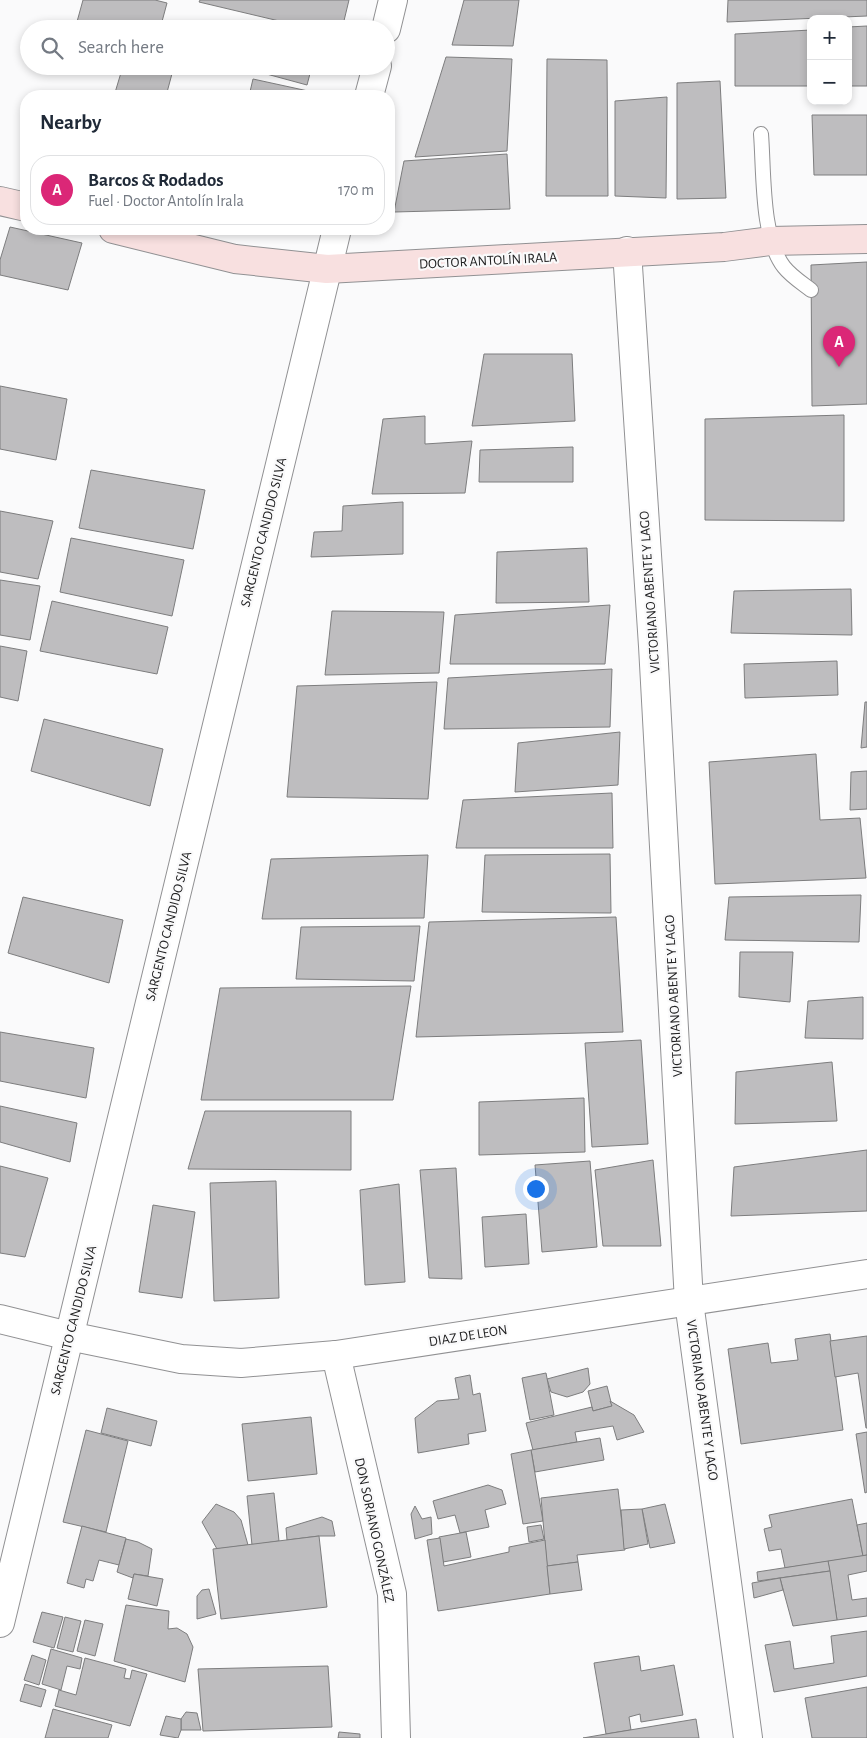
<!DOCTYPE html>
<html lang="en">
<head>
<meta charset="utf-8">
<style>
	body { margin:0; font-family:"Alegreya Sans",sans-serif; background:#f6f6f7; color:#1f2937 }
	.controls { position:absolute; right:15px; top:15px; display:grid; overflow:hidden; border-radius:10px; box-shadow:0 2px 8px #0003 }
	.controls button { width:45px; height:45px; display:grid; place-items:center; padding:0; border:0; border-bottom:1px solid #e0e1e3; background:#fff; color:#1f2937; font:25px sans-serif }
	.you { position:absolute; left:535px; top:1188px; width:18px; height:18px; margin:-12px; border:4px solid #fff; border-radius:50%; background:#1a73e8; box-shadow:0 0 0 8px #1a73e833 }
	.badge { display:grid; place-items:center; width:32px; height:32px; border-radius:50%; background:#db2777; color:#fff; font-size:16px; font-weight:700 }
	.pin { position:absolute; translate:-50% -41px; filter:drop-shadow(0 1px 2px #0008) }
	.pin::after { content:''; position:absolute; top:26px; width:18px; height:15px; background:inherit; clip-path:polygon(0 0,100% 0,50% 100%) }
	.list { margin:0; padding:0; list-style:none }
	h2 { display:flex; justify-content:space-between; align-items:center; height:65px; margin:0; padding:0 20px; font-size:21px }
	h2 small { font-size:16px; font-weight:400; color:#747a83 }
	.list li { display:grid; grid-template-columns:32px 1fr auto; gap:15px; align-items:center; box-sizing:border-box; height:70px; margin:0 10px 10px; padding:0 10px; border:1px solid #e0e1e3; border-radius:20px }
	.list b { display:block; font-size:19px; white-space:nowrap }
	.list p { margin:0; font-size:16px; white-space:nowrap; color:#747a83 }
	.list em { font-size:16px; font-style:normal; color:#747a83 }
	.icon { flex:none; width:28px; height:28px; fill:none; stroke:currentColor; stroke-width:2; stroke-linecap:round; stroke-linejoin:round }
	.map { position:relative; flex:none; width:867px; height:1738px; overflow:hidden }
	.search { position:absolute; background:#fff; box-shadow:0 2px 8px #0003; left:20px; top:20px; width:375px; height:55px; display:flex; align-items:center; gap:12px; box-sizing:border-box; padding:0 18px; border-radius:28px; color:#747a83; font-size:19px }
	.panel { position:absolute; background:#fff; box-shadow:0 2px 8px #0003; left:20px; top:90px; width:375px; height:145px; border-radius:20px }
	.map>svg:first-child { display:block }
</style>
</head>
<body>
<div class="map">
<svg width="867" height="1738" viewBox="0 0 867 1738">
	<rect width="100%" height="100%" fill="#fafafb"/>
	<g fill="#bebdbf" stroke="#7d7d7e">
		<polygon points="83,0 155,0 167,3 160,29 75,29"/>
		<polygon points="200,0 349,0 342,29 313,29 199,2"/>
		<polygon points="464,0 519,0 513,46 452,45"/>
		<polygon points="728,0 867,0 867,16 727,22"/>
		<polygon points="867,26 867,86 848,86 848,27"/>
		<polygon points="811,30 811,86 735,86 735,34"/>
		<polygon points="446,57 512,59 507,151 415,157"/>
		<polygon points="547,59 607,60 608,196 546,196"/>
		<polygon points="123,66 155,66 173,70 166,96 114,96"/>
		<polygon points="237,66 312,66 307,85"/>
		<polygon points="253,79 331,96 249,96"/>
		<polygon points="720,81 726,198 677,199 677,83"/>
		<polygon points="667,97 666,198 615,196 615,101"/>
		<polygon points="812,115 867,115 867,175 814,175"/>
		<polygon points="507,154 510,209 394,212 404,161"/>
		<polygon points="10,227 82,243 68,290 0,275 0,260"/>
		<polygon points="867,262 867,404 812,406 811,265"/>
		<polygon points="484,354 572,354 575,421 472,426"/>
		<polygon points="0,386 67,399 56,460 0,449"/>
		<polygon points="844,415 844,521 705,520 705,419"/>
		<polygon points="425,416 425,444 472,441 465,493 372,494 383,419"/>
		<polygon points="573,447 573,482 479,482 480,450"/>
		<polygon points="91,470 205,490 193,549 79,528"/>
		<polygon points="403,502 403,554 311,557 314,532 342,531 343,506"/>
		<polygon points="0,511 53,521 38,579 0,572"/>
		<polygon points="71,538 184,560 172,616 60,592"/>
		<polygon points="587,548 589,602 496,603 497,552"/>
		<polygon points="0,580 40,586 30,640 0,635"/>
		<polygon points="851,589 852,635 731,633 734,591"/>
		<polygon points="52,601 168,627 157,674 40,651"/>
		<polygon points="610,605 605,664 450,664 455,615"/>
		<polygon points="332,611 444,612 439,673 325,675"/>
		<polygon points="0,646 27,651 18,701 0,697"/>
		<polygon points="837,661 838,695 745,698 744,664"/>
		<polygon points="612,669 610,727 444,729 448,678"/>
		<polygon points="437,682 428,799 287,797 297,686"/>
		<polygon points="865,702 867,702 867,747 861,748"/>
		<polygon points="44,719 163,749 150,806 31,771"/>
		<polygon points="620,732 618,785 515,792 518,743"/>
		<polygon points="816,754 820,820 860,818 866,878 715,884 709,762"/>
		<polygon points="867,771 867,809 850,810 851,772"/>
		<polygon points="612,793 613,848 456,848 463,800"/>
		<polygon points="610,854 611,913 482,912 485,855"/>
		<polygon points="428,855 424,918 262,919 271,859"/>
		<polygon points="861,895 859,942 725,940 729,897"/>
		<polygon points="23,897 123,920 109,983 8,953"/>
		<polygon points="616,917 623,1032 416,1037 429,922"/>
		<polygon points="420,926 414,981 296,979 301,927"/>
		<polygon points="740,952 793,952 790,1002 739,997"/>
		<polygon points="411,986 393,1100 201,1100 220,988"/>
		<polygon points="863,997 863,1039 805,1038 808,1001"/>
		<polygon points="0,1032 94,1048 86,1098 0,1081"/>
		<polygon points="641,1040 648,1144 592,1147 585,1043"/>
		<polygon points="832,1062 837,1121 735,1124 736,1072"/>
		<polygon points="584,1098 585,1152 479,1155 479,1102"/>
		<polygon points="0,1106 77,1123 70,1162 0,1142"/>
		<polygon points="205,1111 351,1111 351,1170 188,1169"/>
		<polygon points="867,1150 867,1211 731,1216 734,1167"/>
		<polygon points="653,1160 661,1246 603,1246 595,1170"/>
		<polygon points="590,1161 597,1247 542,1252 535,1165"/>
		<polygon points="0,1166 48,1178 25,1257 0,1253"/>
		<polygon points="456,1168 462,1279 429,1278 420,1170"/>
		<polygon points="276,1181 279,1298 214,1301 210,1183"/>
		<polygon points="399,1184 405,1282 365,1285 360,1190"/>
		<polygon points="153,1205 195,1212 182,1298 139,1292"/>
		<polygon points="526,1214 529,1264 485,1267 482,1217"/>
		<polygon points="830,1334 843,1430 741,1444 728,1349 768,1343 771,1363 798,1360 795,1339"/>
		<polygon points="867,1336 867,1428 866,1428 858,1373 835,1377 830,1341"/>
		<polygon points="588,1368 590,1384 583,1392 567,1397 551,1392 547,1379"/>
		<polygon points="546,1373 554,1415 530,1420 522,1378"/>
		<polygon points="470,1375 473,1395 480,1393 486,1431 468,1434 469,1444 418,1453 415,1418 437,1401 459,1399 455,1378"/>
		<polygon points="607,1386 612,1406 593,1411 588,1391"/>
		<polygon points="610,1401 634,1415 644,1432 617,1440 613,1426 575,1432 577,1442 533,1450 526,1423 592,1407 593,1411 612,1406"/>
		<polygon points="107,1408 157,1421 151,1446 101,1433"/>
		<polygon points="311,1417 317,1474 248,1481 242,1424"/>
		<polygon points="86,1430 128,1441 106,1532 63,1522"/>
		<polygon points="867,1432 867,1492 865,1493 856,1434"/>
		<polygon points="600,1438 604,1460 535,1472 531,1450"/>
		<polygon points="531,1450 543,1521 523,1524 511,1454"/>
		<polygon points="488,1485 502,1490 506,1504 485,1510 489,1527 460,1533 455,1515 438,1519 433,1501"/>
		<polygon points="618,1489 625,1550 577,1555 578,1562 547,1566 541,1498"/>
		<polygon points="274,1493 279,1541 252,1545 247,1496"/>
		<polygon points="852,1499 863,1556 785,1568 781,1549 769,1551 764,1529 772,1527 769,1515"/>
		<polygon points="216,1504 234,1512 241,1520 248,1545 217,1549 202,1522"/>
		<polygon points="665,1504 675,1543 650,1548 642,1509"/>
		<polygon points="415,1506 422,1519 431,1517 432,1534 415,1539 411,1514"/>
		<polygon points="642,1509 648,1544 624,1549 621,1510"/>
		<polygon points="322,1517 332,1521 335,1536 319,1536 287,1540 286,1528"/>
		<polygon points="867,1523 867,1555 863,1556 857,1525"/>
		<polygon points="541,1525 544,1539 529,1542 527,1527"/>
		<polygon points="82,1526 126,1538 119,1565 99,1560 93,1581 86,1579 84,1588 67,1583"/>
		<polygon points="466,1532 471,1557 443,1562 439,1537"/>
		<polygon points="319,1536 327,1607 221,1619 213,1549"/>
		<polygon points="440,1538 444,1566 509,1552 509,1547 545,1540 550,1594 438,1611 427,1540"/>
		<polygon points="126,1539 138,1542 152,1549 148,1576 134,1574 133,1578 117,1572"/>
		<polygon points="867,1555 867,1571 848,1575 852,1600 867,1598 867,1616 837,1620 828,1561"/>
		<polygon points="828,1561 830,1571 758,1581 757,1572"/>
		<polygon points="578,1562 582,1590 550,1594 547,1566"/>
		<polygon points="830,1571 837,1620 793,1626 780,1578"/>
		<polygon points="134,1574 163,1579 157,1606 128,1599"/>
		<polygon points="780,1578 783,1590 754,1598 752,1583"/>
		<polygon points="209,1589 216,1614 197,1619 197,1596 202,1590"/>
		<polygon points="126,1605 169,1611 168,1629 177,1628 187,1634 193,1647 185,1682 114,1661"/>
		<polygon points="42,1612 63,1617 54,1648 33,1642"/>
		<polygon points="65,1617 81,1621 73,1652 57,1648"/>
		<polygon points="85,1620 103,1624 95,1656 77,1651"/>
		<polygon points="867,1631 867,1676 774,1692 765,1645 790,1641 794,1669 834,1663 831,1636"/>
		<polygon points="51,1649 82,1658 80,1669 67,1666 61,1690 42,1684"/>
		<polygon points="32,1655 46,1660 39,1685 24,1680"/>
		<polygon points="639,1656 641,1671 674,1665 683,1715 641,1722 640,1714 629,1717 631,1730 606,1734 594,1663"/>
		<polygon points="85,1658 126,1669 124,1678 130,1679 132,1670 147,1674 130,1726 55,1706 59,1690 76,1695"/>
		<polygon points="328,1666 332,1727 203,1731 198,1669"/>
		<polygon points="25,1684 46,1690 41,1707 20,1701"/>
		<polygon points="867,1687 867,1738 812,1738 805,1698"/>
		<polygon points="53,1709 112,1725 108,1738 45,1738"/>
		<polygon points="186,1712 197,1713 201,1730 181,1730 181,1719"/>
		<polygon points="166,1716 181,1719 181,1730 178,1738 160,1735"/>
		<polygon points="696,1719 699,1738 583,1738 606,1734"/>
		<polygon points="339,1732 360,1734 360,1738 338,1738"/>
	</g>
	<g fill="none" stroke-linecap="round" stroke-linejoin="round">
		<g stroke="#919193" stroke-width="16">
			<path id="lane" d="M761 134C764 171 761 238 784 267 791 276 802 283 811 290"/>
		</g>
		<g stroke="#919193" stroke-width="30">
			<g id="street">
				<polyline points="386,29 393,0"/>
				<polyline points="369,96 377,66"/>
				<polyline points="627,251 653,646 689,1302 748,1738"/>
				<polyline points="0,1319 69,1336 181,1359 241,1363 336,1355 867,1274"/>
				<polyline points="336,1355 392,1594 396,1738"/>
				<polyline points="0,1623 337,229"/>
			</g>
		</g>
		<g stroke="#919193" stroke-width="30">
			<g id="secondary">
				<polyline points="0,201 26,207"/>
				<polyline points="113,229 235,259 327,269 724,247 770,241 867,239"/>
			</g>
		</g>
		<use href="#lane" stroke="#fff" stroke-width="14"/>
		<use href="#street" stroke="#fff" stroke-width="28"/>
		<use href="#secondary" stroke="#f8e0e0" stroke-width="28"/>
	</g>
	<g text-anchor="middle" stroke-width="4.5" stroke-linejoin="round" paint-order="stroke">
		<g font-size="14" fill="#222223" stroke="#fafafb">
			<text transform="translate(488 260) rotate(-3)" y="5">DOCTOR ANTOLÍN IRALA</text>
			<text transform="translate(263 532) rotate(-76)" y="5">SARGENTO CANDIDO SILVA</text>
			<text transform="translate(649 592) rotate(-94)" y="5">VICTORIANO ABENTE Y LAGO</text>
			<text transform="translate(168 926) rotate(-76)" y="5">SARGENTO CANDIDO SILVA</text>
			<text transform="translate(673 996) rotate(-93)" y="5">VICTORIANO ABENTE Y LAGO</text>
			<text transform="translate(73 1320) rotate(-76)" y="5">SARGENTO CANDIDO SILVA</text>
			<text transform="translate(468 1335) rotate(-9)" y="5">DIAZ DE LEON</text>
			<text transform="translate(703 1400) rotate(82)" y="5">VICTORIANO ABENTE Y LAGO</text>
			<text transform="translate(375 1530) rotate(78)" y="5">DON SORIANO GONZÁLEZ</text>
		</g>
	</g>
</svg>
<div class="controls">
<button>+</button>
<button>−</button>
</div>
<div class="you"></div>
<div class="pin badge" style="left:839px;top:367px">A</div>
<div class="search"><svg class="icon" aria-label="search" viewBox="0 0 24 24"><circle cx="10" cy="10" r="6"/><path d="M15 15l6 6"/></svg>Search here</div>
<section class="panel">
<h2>Nearby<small></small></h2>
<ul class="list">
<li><span class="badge">A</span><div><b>Barcos &amp; Rodados</b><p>Fuel · Doctor Antolín Irala</p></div><em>170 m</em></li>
</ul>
</section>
</div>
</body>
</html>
